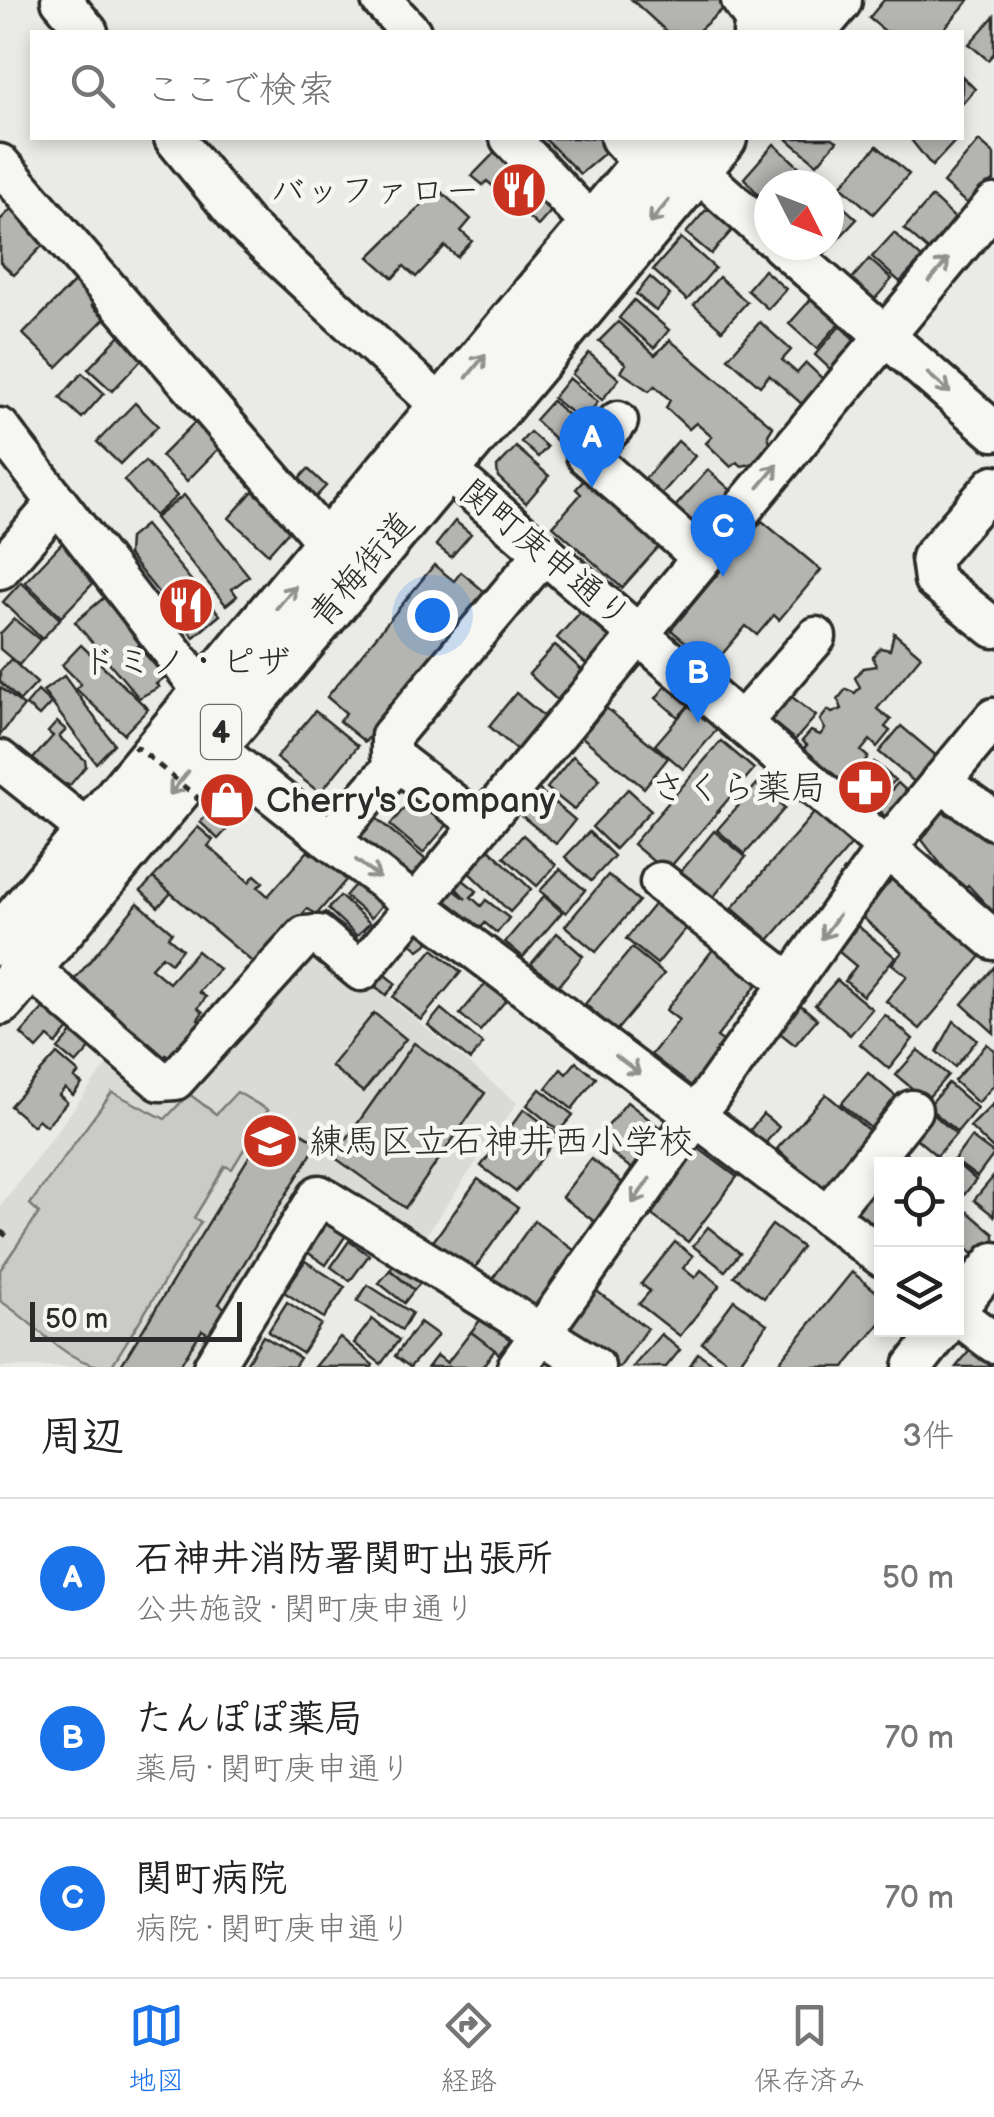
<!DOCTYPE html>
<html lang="ja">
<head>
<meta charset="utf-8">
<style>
	body { margin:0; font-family:"Balsamiq Sans","Klee One",sans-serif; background:#f6f6f6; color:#222 }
	.controls { position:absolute; right:30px; bottom:30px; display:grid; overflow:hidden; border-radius:0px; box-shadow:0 5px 15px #0003 }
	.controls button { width:90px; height:90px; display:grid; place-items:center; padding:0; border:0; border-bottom:2px solid #e0e0e0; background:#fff; color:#222; font:50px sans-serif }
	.compass { position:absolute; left:754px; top:170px; width:90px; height:90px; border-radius:50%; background:#fff; box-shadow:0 5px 15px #0003; rotate:132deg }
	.scale { position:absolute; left:30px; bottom:25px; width:212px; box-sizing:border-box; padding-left:10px; border:5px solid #2b2b2b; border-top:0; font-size:28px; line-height:35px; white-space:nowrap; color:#2b2b2b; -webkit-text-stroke:8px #f6f6f2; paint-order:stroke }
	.you { position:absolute; left:432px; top:615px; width:35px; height:35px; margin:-25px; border:8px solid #fff; border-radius:50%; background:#1a73e8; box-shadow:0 0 0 15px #1a73e833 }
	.badge { display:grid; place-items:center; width:65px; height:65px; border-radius:50%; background:#1a73e8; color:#fff; font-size:32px; font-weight:700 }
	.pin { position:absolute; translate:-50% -82px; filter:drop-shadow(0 2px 5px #0008) }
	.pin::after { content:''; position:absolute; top:52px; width:35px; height:30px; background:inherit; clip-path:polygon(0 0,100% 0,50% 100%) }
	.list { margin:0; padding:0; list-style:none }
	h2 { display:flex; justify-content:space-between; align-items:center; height:130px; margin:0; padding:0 40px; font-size:42px }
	h2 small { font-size:32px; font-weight:400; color:#767676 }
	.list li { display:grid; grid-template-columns:65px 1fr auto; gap:30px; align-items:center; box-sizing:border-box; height:160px; padding:0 40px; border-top:2px solid #e0e0e0 }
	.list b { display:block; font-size:38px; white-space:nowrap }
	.list p { margin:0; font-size:32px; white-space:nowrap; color:#767676 }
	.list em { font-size:32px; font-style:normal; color:#767676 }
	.icon { flex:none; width:55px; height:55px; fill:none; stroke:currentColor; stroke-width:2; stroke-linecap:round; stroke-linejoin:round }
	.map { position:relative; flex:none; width:994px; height:1367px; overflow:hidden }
	.search { position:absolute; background:#fff; box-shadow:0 5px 15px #0003; left:30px; right:30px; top:30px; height:110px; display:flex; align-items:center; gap:25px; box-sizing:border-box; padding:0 35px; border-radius:0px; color:#767676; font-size:38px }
	.sheet { height:610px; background:#fff }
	nav { display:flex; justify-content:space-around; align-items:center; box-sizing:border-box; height:140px; border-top:2px solid #e0e0e0; background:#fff; font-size:28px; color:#767676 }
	nav a { display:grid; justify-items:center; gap:5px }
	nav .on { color:#1a73e8 }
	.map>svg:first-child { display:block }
</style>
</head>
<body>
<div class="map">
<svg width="994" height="1367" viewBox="0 0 994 1367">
	<rect width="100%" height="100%" fill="#eaeae6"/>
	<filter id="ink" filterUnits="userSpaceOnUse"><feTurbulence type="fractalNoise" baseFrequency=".01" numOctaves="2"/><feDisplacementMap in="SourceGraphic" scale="20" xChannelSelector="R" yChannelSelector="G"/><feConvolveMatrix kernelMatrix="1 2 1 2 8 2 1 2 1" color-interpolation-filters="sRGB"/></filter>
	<g filter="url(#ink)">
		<polygon fill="#dadad6" points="310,950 319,951 363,990 370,982 517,1103 420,1244 316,1178 200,1367 0,1367 0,1207 110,1060 171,1105"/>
		<path fill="#cacac7" stroke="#7a7a79" stroke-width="2.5" d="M112 1092 165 1119 189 1094 216 1114 237 1092 268 1110 232 1169 225 1166 194 1218 201 1222 111 1367C66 1367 37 1323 0 1301V1270L39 1213 30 1204Z"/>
		<g fill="#b4b4b1" stroke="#2b2b2b" stroke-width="2.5">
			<polygon points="632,0 729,0 731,2 697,32 667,32"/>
			<polygon points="884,0 969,0 941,32 886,32 869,18"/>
			<polygon points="994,16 994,53 988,60 969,44"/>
			<polygon points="962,76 975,89 962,104"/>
			<polygon points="544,138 599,138 607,151 580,174"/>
			<polygon points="786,138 832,138 837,141 817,164"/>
			<polygon points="916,138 958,138 932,166 912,141"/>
			<polygon points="979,141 994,154 994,180 971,207 943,183"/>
			<polygon points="504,143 559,202 538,226 487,181 483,185 472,176"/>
			<polygon points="774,144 819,185 769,185 769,207 744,178"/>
			<polygon points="877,146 909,174 873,214 841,186"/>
			<polygon points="438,189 471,219 461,231 472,241 457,257 445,246 416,277 404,266 393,278 369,257"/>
			<polygon points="829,194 857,219 822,256 810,245 829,245"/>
			<polygon points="932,197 957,220 929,251 904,229"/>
			<polygon points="14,206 48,240 14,275 0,262 0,220"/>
			<polygon points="714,210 734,228 711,254 686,233 705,211"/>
			<polygon points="894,233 922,258 900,282 872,257"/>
			<polygon points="681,238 715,268 687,300 653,270"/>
			<polygon points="869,259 892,279 873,301 850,281"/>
			<polygon points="764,270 786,289 768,309 747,290"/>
			<polygon points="80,276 102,296 92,306 105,318 57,367 23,334"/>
			<polygon points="650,277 670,295 656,311 636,294"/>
			<polygon points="719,277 747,302 722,330 694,305"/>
			<polygon points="813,297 840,322 817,349 789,324"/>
			<polygon points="634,300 669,330 654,348 619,318"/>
			<polygon points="618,322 655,355 670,340 773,427 768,435 771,446 755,463 742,466 737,462 731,467 706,443 712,437 696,423 689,429 666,408 670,400 655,386 649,391 621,372 626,364 599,341"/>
			<polygon points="760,322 791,350 782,360 797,373 806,363 824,380 803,405 769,375 760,386 728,358"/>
			<polygon points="840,326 855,340 830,369 815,355"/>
			<polygon points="123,332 147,354 112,391 88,369"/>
			<polygon points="589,353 619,379 602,400 572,374"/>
			<polygon points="82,373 104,393 82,418 60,398"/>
			<polygon points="569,378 598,402 582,421 553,398"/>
			<polygon points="552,401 578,424 560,444 535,420"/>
			<polygon points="135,403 158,426 120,464 97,442"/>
			<polygon points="200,417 226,441 187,481 161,456"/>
			<polygon points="530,432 547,447 538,457 521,442"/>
			<polygon points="678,441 695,456 659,497 642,482"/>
			<polygon points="516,447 549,476 526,503 498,477 497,467"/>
			<polygon points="145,461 177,496 155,516 124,480"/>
			<polygon points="595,468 670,534 622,588 553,526 581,494 576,489"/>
			<polygon points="308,469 326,486 311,502 293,486"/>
			<polygon points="708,470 733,492 700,530 675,507"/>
			<polygon points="253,491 293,526 268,554 229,518"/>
			<polygon points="184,495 249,576 232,589 237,596 226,605 155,518"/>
			<polygon points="455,521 471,534 451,557 436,545"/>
			<polygon points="762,521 821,570 779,620 774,615 757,635 746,626 713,665 671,630"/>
			<polygon points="145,525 220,615 194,637 128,555 129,538"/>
			<polygon points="64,541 101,575 61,617 25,582"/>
			<polygon points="434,565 454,581 461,572 485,592 365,742 339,721 346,713 327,697"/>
			<polygon points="21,582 60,619 42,639 3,602"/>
			<polygon points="107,595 129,621 125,624 141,643 138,646 165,677 156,684 159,687 139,698 75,622"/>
			<polygon points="585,607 615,635 587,665 557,638"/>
			<polygon points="14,619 40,640 19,665 0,649 0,634"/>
			<polygon points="894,633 921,656 877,709 891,720 885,727 890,731 877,747 870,740 861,751 868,757 850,780 844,775 839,781 802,750 807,745 802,741 811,731 820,735 825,729 820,720 828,710 832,713 842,709 838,699 846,689 855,693 860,687 855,678 863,668 876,666 873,657 880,648 890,650"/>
			<polygon points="81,645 148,709 124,734 76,689 81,684 62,665"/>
			<polygon points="555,645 586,674 559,702 529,674"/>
			<polygon points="11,659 37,683 20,701 0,682 0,671"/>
			<polygon points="64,676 114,744 96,763 43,691"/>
			<polygon points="670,681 693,701 678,717 656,698"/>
			<polygon points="0,687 24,706 0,735"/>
			<polygon points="38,691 51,703 39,716 26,705"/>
			<polygon points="516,693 547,719 519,752 489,726"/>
			<polygon points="787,693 816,716 795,740 767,717"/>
			<polygon points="692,702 720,726 683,769 655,745"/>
			<polygon points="606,708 668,758 644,788 582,737"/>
			<polygon points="315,711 358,746 320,793 276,758"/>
			<polygon points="57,722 66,730 59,737 85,760 86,766 70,785 59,783 33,759 53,736 48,732"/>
			<polygon points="901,726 940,759 918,785 879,752"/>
			<polygon points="721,741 754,769 666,872 633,844"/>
			<polygon points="573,756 600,779 574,810 547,788"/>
			<polygon points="874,762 895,780 875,802 864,799 854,786"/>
			<polygon points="233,783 253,801 218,839 200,822"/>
			<polygon points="898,783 910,794 885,817 877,806"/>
			<polygon points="757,784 785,808 745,854 717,830"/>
			<polygon points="537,788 575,820 556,844 517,812"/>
			<polygon points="420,789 454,817 423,853 390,825"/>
			<polygon points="628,789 651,810 615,849 592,827"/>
			<polygon points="815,812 852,844 769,940 732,908"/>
			<polygon points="942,812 958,820 961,816 994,844 994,913 968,885 965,888 946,871 922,840"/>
			<polygon points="376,818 432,865 416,884 360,836"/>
			<polygon points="198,827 213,840 208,846 249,882 255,875 263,882 258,887 268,896 308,851 311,854 315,849 346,880 317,914 307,909 257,966 153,878"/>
			<polygon points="714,831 746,857 711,900 679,874"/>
			<polygon points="589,832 614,856 591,881 565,857"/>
			<polygon points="523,835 556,865 537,886 504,857"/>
			<polygon points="485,845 531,889 510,912 463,867"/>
			<polygon points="560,869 585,890 566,913 540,891"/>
			<polygon points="608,875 639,901 596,952 565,926"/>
			<polygon points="153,878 171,893 158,907 141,891"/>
			<polygon points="360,879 385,901 371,918 345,896"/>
			<polygon points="892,879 982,955 920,1029 886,1001 907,976 892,964 902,952 861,916"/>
			<polygon points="463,880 477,891 471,897 481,906 486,900 509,918 497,933 485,923 476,934 442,904 453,889 466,899 456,888"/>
			<polygon points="340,896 370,923 357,936 328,909"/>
			<polygon points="544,896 562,912 523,957 505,942"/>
			<polygon points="657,901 688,926 657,964 626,939"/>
			<polygon points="138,903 172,932 168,937 182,949 171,963 162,956 151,968 169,983 197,951 219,969 199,992 206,997 198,1008 203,1012 198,1019 203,1023 172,1060 166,1055 162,1060 110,1017 114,1012 109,1008 104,1013 70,985"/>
			<polygon points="325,912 358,940 350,949 312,926"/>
			<polygon points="858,926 895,957 863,996 845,981 856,966 838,951"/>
			<polygon points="423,929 435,938 419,950 404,938 410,931"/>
			<polygon points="557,933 583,956 558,986 531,964"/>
			<polygon points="632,948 664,974 616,1031 585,1004"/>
			<polygon points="714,948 759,982 717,1037 730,1046 696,1090 651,1055 679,1020 666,1010"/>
			<polygon points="433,949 461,972 421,1020 393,997"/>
			<polygon points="994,967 994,1033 962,1004"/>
			<polygon points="380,971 396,984 386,995 370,982"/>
			<polygon points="837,980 872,1009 850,1035 815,1005"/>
			<polygon points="487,982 507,999 480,1031 460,1014"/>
			<polygon points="797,1002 817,1019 795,1045 775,1029"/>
			<polygon points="46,1005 71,1027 56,1044 48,1037 37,1049 21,1034"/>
			<polygon points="441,1009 483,1044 470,1060 428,1025"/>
			<polygon points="374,1013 406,1039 363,1092 331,1066"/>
			<polygon points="885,1015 913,1039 889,1069 860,1044"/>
			<polygon points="954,1021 977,1040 955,1067 937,1052"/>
			<polygon points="75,1030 93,1045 76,1064 58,1049"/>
			<polygon points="414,1043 485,1093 405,1208 334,1157"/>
			<polygon points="987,1044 994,1050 994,1085 978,1103 954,1081"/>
			<polygon points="918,1050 948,1075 926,1100 896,1075"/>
			<polygon points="57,1054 79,1073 74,1078 82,1084 73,1095 65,1088 59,1095 67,1102 46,1126 38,1119 33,1126 10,1106"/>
			<polygon points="576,1062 596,1078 572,1109 546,1088 561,1069 566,1074"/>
			<polygon points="868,1073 910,1108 884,1139 841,1104"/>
			<polygon points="948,1083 977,1108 957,1132 928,1107"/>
			<polygon points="540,1089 573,1115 559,1131 527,1105"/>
			<polygon points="826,1094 880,1140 828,1193 777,1149"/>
			<polygon points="627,1102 668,1134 637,1173 596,1141"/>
			<polygon points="994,1103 994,1150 970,1127"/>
			<polygon points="524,1109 559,1135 516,1192 481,1166"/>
			<polygon points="931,1112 956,1134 937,1156 912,1135"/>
			<polygon points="763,1114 779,1127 762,1147 747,1134"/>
			<polygon points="274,1116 318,1143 219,1304 225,1308 209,1334 202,1330 179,1367 120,1367"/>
			<polygon points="971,1137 994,1154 977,1177 954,1160"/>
			<polygon points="694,1145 737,1177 688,1242 645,1210"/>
			<polygon points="902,1149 920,1164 888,1164"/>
			<polygon points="591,1159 624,1184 595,1222 562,1197"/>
			<polygon points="953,1160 976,1180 959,1201 956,1164 949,1164"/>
			<polygon points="994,1176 994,1216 974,1200"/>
			<polygon points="882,1177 882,1227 878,1231 853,1209"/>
			<polygon points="478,1179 518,1208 472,1272 432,1243"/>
			<polygon points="968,1212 994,1234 994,1249 983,1262 956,1240 956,1226"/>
			<polygon points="327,1214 350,1229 326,1265 304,1250"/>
			<polygon points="534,1221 578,1253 532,1317 488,1285"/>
			<polygon points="772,1225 802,1247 764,1298 734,1276"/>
			<polygon points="708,1227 740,1253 725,1271 693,1246"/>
			<polygon points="349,1241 369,1255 350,1281 331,1267"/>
			<polygon points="675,1242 693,1256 683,1268 695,1278 701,1270 720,1285 680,1336 639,1304 650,1291 641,1284"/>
			<polygon points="956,1250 977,1268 956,1293"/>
			<polygon points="401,1257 425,1278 414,1290 390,1270"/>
			<polygon points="305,1261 345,1287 324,1318 284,1292"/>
			<polygon points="390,1270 414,1290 404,1303 379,1283"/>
			<polygon points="852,1272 882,1296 882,1321 844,1367 775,1367"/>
			<polygon points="368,1285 412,1313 402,1330 357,1301"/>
			<polygon points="591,1287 647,1328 620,1367 612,1367 561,1329"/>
			<polygon points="734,1300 767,1324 736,1367 702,1343"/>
			<polygon points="287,1302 321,1324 302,1353 268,1332"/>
			<polygon points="487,1311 516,1333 499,1354 471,1332"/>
			<polygon points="372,1319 399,1340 381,1364 354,1343"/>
			<polygon points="420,1322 438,1335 410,1367 395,1356"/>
			<polygon points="471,1332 495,1350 482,1367 428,1367 437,1355 447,1363"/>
			<polygon points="661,1334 680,1350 666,1367 633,1367"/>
			<polygon points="263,1336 300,1358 294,1367 246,1364"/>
			<polygon points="340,1337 373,1365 372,1367 315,1367"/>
			<polygon points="971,1349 992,1367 956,1367"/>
			<polygon points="698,1353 718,1367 689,1367"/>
		</g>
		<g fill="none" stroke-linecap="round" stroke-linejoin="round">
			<g stroke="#2b2b2b" stroke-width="45">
				<g id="minor">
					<polyline points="61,0 88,32"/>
					<polyline points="381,0 411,32"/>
					<polyline points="741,0 761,29"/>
					<polyline points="174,138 245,225 443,408"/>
					<polyline points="510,138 592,225"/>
					<polyline points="620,138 644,164"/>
					<polyline points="0,164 329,545"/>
					<polyline points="695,169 769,235"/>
					<polyline points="781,245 994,431"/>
					<polyline points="618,421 586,455 701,557"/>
					<polyline points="0,428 205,694"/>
					<polyline points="424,450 994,940"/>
					<polyline points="994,485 931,558 934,580 994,628"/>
					<polyline points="0,569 57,503"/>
					<polyline points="742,722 816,637"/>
					<polyline points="192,730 330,840 882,1257"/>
					<polyline points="0,760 90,832"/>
					<polyline points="940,782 994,820"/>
					<polyline points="481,825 391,756 391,736 545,552"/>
					<polyline points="330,840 398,761"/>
					<polyline points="660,882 790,983"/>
					<polyline points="28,967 160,1081 175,1080 305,936 318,935 361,971 994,204"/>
					<polyline points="827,1216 912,1110"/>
					<polyline points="956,1310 994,1262"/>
					<polyline points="956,1314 994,1343"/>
					<polyline points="213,1367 319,1195 595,1367"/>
					<polyline points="517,1367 887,847 994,718"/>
					<polyline points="913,1367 942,1330"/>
				</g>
			</g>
			<g stroke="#2b2b2b" stroke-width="55">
				<g id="major">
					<polyline points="758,32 785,0"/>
					<polyline points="810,32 837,0"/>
					<polyline points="0,941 667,138"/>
					<polyline points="0,1000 722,138"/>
				</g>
			</g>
			<polyline stroke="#2b2b2b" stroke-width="5" stroke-dasharray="8 8" stroke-linecap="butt" points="0,1231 11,1239"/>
			<use href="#minor" stroke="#f6f6f2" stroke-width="38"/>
			<use href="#major" stroke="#f6f6f2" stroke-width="48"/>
			<polyline stroke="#2b2b2b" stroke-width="5" stroke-dasharray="8 8" stroke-linecap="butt" points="134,750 137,747 198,798 196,801"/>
		</g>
		<defs><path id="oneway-shaft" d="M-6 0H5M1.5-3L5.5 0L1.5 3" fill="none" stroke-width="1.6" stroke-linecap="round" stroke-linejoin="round" transform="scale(2.5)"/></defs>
		<g stroke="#90908e">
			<use href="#oneway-shaft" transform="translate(659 212) rotate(130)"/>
			<use href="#oneway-shaft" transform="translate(939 270) rotate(-50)"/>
			<use href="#oneway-shaft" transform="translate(476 366) rotate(-51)"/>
			<use href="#oneway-shaft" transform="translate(939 383) rotate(41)"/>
			<use href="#oneway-shaft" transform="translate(768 476) rotate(-50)"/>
			<use href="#oneway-shaft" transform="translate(286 597) rotate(-50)"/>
			<use href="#oneway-shaft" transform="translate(179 783) rotate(129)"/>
			<use href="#oneway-shaft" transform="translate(368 869) rotate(37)"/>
			<use href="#oneway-shaft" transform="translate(830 927) rotate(126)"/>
			<use href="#oneway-shaft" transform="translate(628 1065) rotate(37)"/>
			<use href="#oneway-shaft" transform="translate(641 1191) rotate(125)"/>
		</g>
	</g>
	<defs>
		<g id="restaurant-disc" transform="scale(2.875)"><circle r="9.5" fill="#c8321e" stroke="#f6f6f2"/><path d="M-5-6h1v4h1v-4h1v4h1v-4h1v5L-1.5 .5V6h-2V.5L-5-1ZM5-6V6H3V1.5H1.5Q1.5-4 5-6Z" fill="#fff"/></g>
		<g id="pharmacy-disc" transform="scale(2.875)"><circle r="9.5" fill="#c8321e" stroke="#f6f6f2"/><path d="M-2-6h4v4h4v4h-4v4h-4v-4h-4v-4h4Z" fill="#fff"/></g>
		<g id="shop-disc" transform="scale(2.875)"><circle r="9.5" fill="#c8321e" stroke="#f6f6f2"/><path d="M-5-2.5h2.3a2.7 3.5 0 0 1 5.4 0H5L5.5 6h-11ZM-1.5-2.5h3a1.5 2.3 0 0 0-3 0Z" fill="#fff"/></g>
		<g id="school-disc" transform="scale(2.875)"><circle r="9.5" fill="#c8321e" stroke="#f6f6f2"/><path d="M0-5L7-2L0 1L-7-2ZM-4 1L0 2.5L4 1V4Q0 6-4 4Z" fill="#fff"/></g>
	</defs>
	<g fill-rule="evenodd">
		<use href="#restaurant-disc" x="519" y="190"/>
		<use href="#restaurant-disc" x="186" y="605"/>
		<use href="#pharmacy-disc" x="865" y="787"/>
		<use href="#shop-disc" x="227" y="800"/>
		<use href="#school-disc" x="270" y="1141"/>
	</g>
	<g text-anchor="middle" stroke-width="9" stroke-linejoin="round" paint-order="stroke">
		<rect fill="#f6f6f2" stroke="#686867" stroke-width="2.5" x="201" y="705" width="40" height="54" rx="8"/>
		<g font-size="32" font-weight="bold" fill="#2b2b2b">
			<text x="221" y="743">4</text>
		</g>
		<g font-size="35" fill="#2b2b2b" stroke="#f6f6f2" text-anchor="end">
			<text x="480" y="202">バッファロー</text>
			<text x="186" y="673" text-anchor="middle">ドミノ・ピザ</text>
			<text x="826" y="799">さくら薬局</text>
			<text x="266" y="812" text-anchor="start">Cherry's Company</text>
			<text x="309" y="1153" text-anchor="start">練馬区立石神井西小学校</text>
		</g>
		<g font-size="35" fill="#2b2b2b" stroke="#f6f6f2">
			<text transform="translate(546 553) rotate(40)" y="12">関町庚申通り</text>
			<text transform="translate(361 569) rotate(-49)" y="12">青梅街道</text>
		</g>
	</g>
</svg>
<div class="controls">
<button><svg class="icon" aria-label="locate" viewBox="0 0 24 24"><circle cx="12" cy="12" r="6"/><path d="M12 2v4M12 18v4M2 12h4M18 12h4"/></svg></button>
<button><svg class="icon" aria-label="layers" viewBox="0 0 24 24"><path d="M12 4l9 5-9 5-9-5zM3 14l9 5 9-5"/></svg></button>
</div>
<svg class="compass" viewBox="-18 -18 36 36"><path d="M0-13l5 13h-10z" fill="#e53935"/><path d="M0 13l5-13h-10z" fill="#767676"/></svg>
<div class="scale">50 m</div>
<div class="you"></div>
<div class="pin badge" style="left:592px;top:488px">A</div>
<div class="pin badge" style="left:698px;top:723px">B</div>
<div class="pin badge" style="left:723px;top:577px">C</div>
<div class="search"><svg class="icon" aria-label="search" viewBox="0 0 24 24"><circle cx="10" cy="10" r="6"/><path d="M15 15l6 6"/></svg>ここで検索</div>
</div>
<section class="sheet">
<h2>周辺<small>3件</small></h2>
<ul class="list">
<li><span class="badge">A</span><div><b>石神井消防署関町出張所</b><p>公共施設 · 関町庚申通り</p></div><em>50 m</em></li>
<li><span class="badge">B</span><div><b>たんぽぽ薬局</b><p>薬局 · 関町庚申通り</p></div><em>70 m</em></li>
<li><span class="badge">C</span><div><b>関町病院</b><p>病院 · 関町庚申通り</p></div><em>70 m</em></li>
</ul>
</section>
<nav>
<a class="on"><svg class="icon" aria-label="map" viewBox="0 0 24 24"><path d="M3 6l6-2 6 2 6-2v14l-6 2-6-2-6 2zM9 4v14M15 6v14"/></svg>地図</a>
<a><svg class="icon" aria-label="directions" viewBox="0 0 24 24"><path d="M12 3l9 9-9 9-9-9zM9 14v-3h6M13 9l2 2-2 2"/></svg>経路</a>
<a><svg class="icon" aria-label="saved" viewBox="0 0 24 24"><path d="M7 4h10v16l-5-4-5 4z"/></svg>保存済み</a>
</nav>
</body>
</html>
